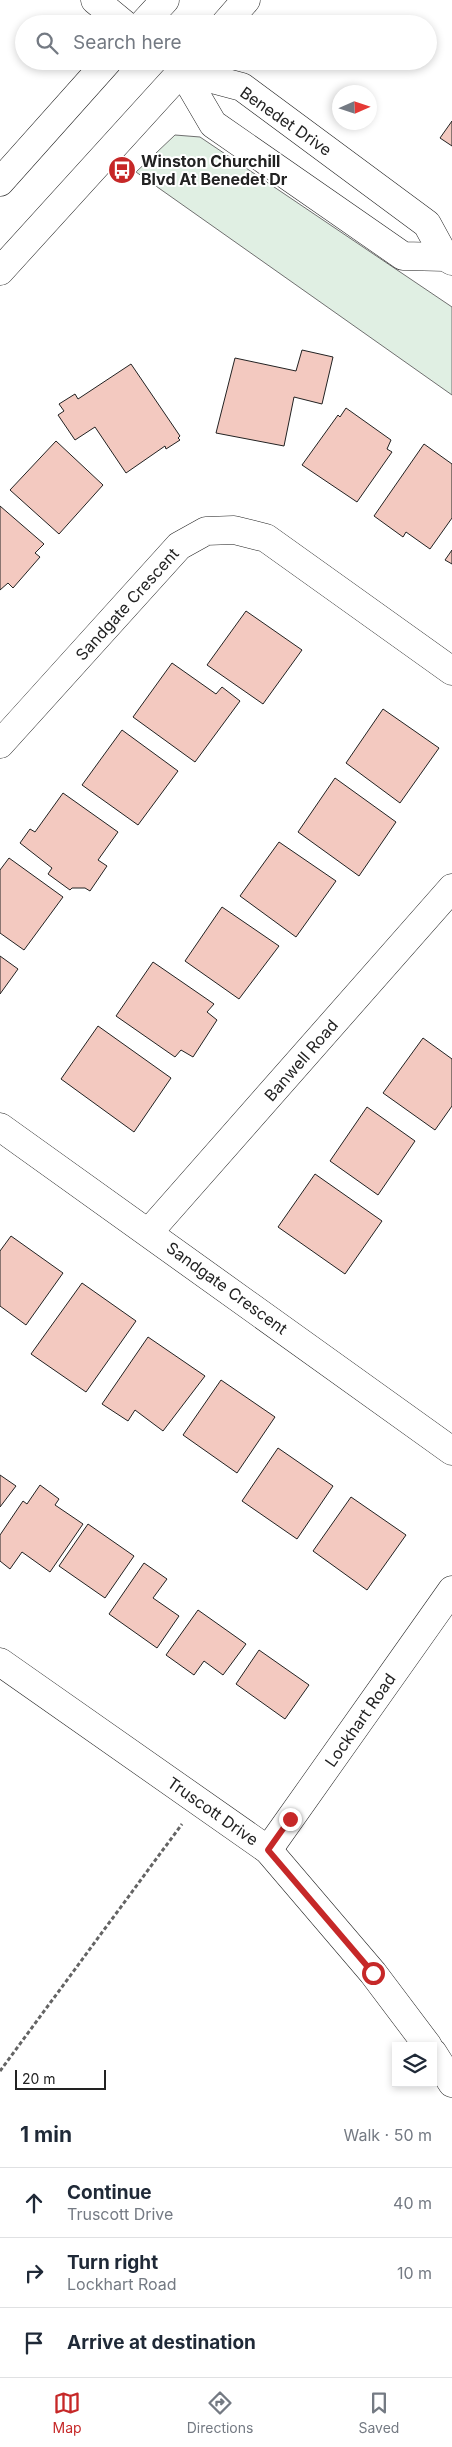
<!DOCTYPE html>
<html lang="en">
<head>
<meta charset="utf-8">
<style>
	body { margin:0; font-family:Inter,sans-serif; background:#f2f2f3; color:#1f2937 }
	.controls { position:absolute; right:15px; bottom:15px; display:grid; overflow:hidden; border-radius:0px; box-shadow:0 2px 8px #0003 }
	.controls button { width:45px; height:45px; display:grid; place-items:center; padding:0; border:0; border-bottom:1px solid #e0e1e3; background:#fff; color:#1f2937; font:25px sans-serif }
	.compass { position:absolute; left:332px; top:85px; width:45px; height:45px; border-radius:50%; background:#fff; box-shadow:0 2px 8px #0003; rotate:87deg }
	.scale { position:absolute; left:15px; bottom:12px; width:91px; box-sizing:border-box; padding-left:5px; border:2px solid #222; border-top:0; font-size:14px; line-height:18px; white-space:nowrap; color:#222; -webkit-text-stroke:4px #fff; paint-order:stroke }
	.stop { position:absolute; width:15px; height:15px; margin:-11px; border:4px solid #c62828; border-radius:50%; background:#fff }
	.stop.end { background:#c62828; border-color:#fff; box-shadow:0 1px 5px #0008 }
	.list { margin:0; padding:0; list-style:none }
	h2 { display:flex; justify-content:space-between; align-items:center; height:65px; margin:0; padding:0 20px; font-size:21px }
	h2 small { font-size:16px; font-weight:400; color:#747a83 }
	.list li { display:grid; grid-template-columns:32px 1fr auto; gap:15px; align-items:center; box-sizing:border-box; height:70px; padding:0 20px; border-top:1px solid #e0e1e3 }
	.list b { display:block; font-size:19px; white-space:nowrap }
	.list p { margin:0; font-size:16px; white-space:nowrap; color:#747a83 }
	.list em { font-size:16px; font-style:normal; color:#747a83 }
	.icon { flex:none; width:28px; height:28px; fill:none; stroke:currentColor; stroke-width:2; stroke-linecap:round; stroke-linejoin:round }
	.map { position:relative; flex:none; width:452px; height:2102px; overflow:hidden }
	.search { position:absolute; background:#fff; box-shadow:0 2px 8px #0003; left:15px; right:15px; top:15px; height:55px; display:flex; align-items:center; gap:12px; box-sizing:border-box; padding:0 18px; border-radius:28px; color:#747a83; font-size:19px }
	.sheet { height:275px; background:#fff }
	nav { display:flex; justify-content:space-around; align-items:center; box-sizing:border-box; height:70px; border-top:1px solid #e0e1e3; background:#fff; font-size:14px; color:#747a83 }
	nav a { display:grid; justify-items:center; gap:2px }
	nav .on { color:#c62828 }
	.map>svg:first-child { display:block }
</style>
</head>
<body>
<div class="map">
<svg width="452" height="2102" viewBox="0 0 452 2102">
	<rect width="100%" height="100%" fill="#fff"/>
	<polygon fill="#e0efe3" stroke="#6f6f6f" points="175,135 200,137 452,307 452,395 136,172"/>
	<g fill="#f3c9c0" stroke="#222">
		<polygon points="452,121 452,146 440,138"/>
		<polygon points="302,350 333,357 322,404 294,397 284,446 216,433 235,358 296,371"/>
		<polygon points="131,364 180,436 178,438 180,440 166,449 165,446 126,473 95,427 75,440 58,415 64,411 59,404 75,394 78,399"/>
		<polygon points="346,408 391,440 387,449 392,452 357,502 302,465 338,415 340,417"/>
		<polygon points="56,441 103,485 59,534 10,490"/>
		<polygon points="424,444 452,464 452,518 430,549 406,532 403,537 374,516"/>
		<polygon points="0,506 44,544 35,553 40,557 13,588 8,583 0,590"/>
		<polygon points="452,550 452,564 445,560"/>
		<polygon points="246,611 302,650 263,704 207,665"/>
		<polygon points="172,663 216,694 222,687 240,701 195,762 133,717"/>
		<polygon points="383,709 439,748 400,803 346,763"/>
		<polygon points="122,730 178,771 138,825 82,785"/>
		<polygon points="335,778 396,822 359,876 298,832"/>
		<polygon points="63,793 118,832 98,860 107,866 90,891 85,888 72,888 70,890 48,874 52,868 20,843 30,829 35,832"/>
		<polygon points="279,842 336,881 296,937 240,896"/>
		<polygon points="9,858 63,897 24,950 0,933 0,870"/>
		<polygon points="222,907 279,946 239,999 185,961"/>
		<polygon points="0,956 18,969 0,994"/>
		<polygon points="153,962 214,1004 207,1012 217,1020 193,1057 181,1050 175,1057 116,1016"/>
		<polygon points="98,1026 171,1078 134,1132 61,1079"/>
		<polygon points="423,1038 452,1059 452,1106 435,1130 383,1093"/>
		<polygon points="367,1107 415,1141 378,1195 330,1161"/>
		<polygon points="315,1174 382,1221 345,1274 278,1227"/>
		<polygon points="11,1236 63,1273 26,1325 0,1306 0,1251"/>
		<polygon points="82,1283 136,1321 86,1392 31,1354"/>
		<polygon points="148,1337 205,1376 163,1431 135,1410 128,1421 102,1404"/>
		<polygon points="221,1380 275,1417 237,1473 183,1435"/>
		<polygon points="278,1448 333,1486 297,1539 242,1501"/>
		<polygon points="0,1475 16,1486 0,1507"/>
		<polygon points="40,1485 59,1499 55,1505 83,1524 50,1572 22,1552 10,1569 0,1561 0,1535 23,1501 27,1504"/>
		<polygon points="351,1497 406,1535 367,1590 313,1551"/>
		<polygon points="88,1524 134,1556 105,1598 59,1566"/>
		<polygon points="144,1563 167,1579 153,1598 179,1616 157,1648 109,1614"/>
		<polygon points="198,1610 246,1644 223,1675 204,1661 194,1675 166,1655"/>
		<polygon points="259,1650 309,1685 285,1719 236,1684"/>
	</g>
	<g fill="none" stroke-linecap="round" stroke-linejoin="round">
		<g stroke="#222" stroke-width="29">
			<g id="street">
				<polyline points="182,71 213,124 403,256 445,257 452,261"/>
				<polyline points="182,71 242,87 427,224 445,257"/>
				<polyline points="0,744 179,546 206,531 234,530 266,538 452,671"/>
				<polyline points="0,1127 452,1451"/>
				<polyline points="149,1232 452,888"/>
				<polyline points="268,1850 452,1590"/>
			</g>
		</g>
		<g stroke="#222" stroke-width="29">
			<g id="secondary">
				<polyline points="95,0 124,24"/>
				<polyline points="143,24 165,0"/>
				<polyline points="225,24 246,0"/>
				<polyline points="0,182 108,61"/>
				<polyline points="0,271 191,61"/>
				<polyline points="0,1662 268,1850 373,1973 428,2046"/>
				<polyline points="433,2053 452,2083"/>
			</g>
		</g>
		<polyline stroke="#646464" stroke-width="3" stroke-dasharray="4 2.5" stroke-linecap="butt" points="0,2071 182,1824"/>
		<use href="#street" stroke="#fff" stroke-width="28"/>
		<use href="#secondary" stroke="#fff" stroke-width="28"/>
	</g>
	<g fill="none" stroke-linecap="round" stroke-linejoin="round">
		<polyline stroke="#c62828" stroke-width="6" points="290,1819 268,1850 373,1973"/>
	</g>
	<defs>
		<g id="bus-disc" transform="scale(1.4375)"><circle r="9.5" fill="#c62828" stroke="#fff"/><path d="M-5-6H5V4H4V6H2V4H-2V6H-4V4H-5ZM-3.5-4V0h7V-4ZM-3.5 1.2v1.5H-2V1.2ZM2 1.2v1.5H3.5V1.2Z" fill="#fff"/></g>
	</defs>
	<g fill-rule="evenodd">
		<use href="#bus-disc" x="122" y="170"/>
	</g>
	<g text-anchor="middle" stroke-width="4" stroke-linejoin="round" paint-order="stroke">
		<g font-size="16" fill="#222" stroke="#fff">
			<text transform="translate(286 121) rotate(35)" y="6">Benedet Drive</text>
			<text transform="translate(127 604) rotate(-48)" y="6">Sandgate Crescent</text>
			<text transform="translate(301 1060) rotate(-49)" y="6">Banwell Road</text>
			<text transform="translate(227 1288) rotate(36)" y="6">Sandgate Crescent</text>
			<text transform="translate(360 1720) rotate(-55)" y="6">Lockhart Road</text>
			<text transform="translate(213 1811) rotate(35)" y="6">Truscott Drive</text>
		</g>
		<g font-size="16" font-weight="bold" fill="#222" stroke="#fff" text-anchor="start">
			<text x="141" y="167">Winston Churchill<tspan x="141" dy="18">Blvd At Benedet Dr</tspan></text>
		</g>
	</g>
</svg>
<div class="controls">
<button><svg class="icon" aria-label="layers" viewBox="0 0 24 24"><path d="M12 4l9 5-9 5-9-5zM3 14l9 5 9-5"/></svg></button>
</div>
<svg class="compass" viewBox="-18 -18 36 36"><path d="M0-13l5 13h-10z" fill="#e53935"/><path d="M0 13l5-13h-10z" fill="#747a83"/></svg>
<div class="scale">20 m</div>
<div class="stop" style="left:373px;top:1973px"></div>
<div class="stop end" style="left:290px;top:1819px"></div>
<div class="search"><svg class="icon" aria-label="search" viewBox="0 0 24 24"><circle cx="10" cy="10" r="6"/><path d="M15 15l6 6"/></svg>Search here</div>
</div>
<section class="sheet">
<h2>1 min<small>Walk · 50 m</small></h2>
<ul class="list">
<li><svg class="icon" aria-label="ahead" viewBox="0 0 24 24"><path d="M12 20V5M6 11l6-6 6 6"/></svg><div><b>Continue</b><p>Truscott Drive</p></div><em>40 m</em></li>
<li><svg class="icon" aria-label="right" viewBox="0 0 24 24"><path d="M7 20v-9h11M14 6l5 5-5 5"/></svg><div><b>Turn right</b><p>Lockhart Road</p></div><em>10 m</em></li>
<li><svg class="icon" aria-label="arrive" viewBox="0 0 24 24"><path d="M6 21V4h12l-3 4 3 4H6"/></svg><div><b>Arrive at destination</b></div></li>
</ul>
</section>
<nav>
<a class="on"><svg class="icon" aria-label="map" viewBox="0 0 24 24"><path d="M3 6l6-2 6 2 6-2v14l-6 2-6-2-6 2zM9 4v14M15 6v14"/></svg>Map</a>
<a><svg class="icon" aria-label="directions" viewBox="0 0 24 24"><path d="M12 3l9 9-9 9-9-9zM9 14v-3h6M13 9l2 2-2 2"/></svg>Directions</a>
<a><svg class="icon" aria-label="saved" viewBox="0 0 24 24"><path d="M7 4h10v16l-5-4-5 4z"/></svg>Saved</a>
</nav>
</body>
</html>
